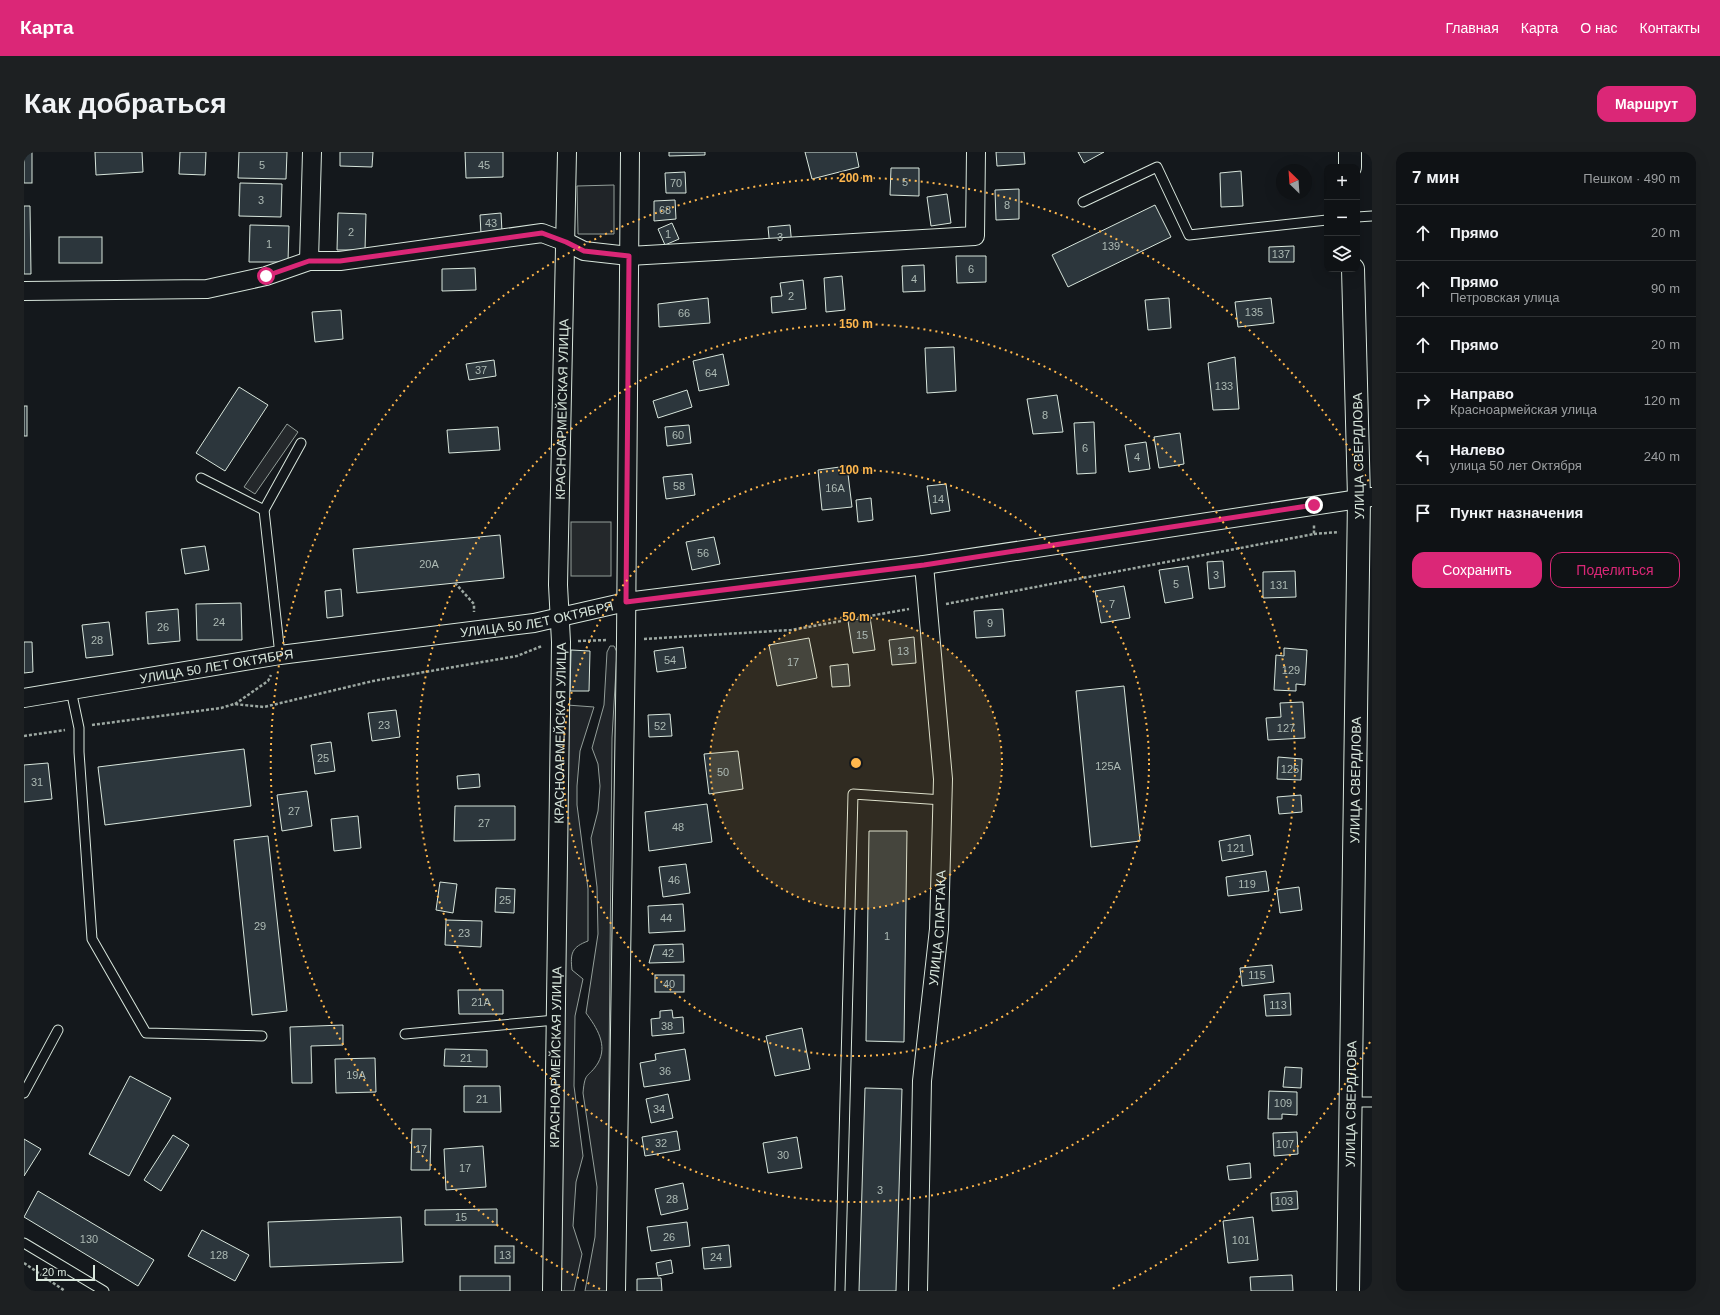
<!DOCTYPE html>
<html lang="ru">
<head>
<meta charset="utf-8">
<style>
	body { margin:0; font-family:Arial,sans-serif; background:#1d2022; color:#f1f3f6 }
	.controls { position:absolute; right:12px; top:12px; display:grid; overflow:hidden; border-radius:8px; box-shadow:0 4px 16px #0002 }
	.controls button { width:36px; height:36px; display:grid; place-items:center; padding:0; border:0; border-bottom:1px solid #2f3234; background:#0f1215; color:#f1f3f6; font:20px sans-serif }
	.compass { position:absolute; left:1252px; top:12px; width:36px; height:36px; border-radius:50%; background:#0f1215; box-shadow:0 4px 16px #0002; rotate:335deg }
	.scale { position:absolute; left:12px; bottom:10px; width:59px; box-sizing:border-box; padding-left:4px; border:2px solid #d8e6dc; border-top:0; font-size:11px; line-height:14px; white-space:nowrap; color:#d8e6dc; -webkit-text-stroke:3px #14181c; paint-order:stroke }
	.stop { position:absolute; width:12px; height:12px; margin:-9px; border:3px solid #db2777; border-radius:50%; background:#fff }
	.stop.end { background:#db2777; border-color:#fff; box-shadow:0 1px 4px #0008 }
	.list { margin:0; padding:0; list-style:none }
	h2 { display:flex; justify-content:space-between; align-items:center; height:52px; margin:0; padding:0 16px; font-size:17px }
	h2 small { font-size:13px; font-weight:400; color:#9b9ea0 }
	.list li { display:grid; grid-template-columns:26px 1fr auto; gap:12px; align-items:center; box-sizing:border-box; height:56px; padding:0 16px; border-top:1px solid #2f3234 }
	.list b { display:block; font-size:15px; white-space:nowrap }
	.list p { margin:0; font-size:13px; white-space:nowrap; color:#9b9ea0 }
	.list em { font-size:13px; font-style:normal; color:#9b9ea0 }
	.actions { display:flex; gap:8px; padding:12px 16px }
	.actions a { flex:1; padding:9px 0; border:1px solid #db2777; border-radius:12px; text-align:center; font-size:14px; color:#db2777 }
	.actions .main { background:#db2777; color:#fff }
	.icon { flex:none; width:22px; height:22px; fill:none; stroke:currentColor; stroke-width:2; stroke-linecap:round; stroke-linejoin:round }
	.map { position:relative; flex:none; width:1348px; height:1139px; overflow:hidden; border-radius:12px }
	header { display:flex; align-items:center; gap:24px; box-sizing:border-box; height:56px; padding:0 20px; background:#db2777; color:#fff }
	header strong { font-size:19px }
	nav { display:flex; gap:22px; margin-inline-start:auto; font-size:14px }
	.intro { display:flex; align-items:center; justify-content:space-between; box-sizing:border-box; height:96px; padding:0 24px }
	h1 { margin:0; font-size:28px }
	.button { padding:10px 18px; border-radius:12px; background:#db2777; color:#fff; font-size:14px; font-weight:700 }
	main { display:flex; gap:24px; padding:0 24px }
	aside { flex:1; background:#0f1215; border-radius:12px; box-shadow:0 4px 16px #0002 }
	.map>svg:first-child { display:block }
</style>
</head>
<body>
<header>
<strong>Карта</strong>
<nav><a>Главная</a><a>Карта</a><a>О нас</a><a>Контакты</a></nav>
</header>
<div class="intro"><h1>Как добраться</h1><a class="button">Маршрут</a></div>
<main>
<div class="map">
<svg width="1348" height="1139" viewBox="0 0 1348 1139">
	<rect width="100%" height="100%" fill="#14181c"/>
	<g fill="#202428" stroke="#939e99">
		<polygon points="590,33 590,82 554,82 553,34"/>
		<path d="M586 494H590L593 500 588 586 583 1139H561L571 1085 573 1035 559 941C561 918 564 927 574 911 584 893 573 876 562 861L574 782 573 735 567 686 574 659 576 634 574 612 568 596 580 553 583 500Z"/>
		<path d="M543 553 570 555 556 599 553 634V653L564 737V789C548 795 546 801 548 818L559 827 551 864 550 934 559 1004 552 1030 549 1074 558 1102 550 1139H534Z"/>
	</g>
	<g fill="#24282b" stroke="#939e99">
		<polygon points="263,272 274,280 231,342 220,335"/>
		<rect x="547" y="370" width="40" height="54"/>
	</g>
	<g fill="#2c363c" stroke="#d8e6dc">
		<rect x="0" y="0" width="8" height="31"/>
		<polygon points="71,0 118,0 119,20 72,23"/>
		<polygon points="156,0 182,0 181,23 155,22"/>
		<polygon points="215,0 263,0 262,27 214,26"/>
		<polygon points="316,0 349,0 348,15 316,14"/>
		<polygon points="441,0 479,0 479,25 442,26"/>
		<polygon points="645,0 681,0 681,3 645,4"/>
		<polygon points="781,0 832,0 835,15 788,27"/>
		<polygon points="972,0 1000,0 1001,12 973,14"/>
		<polygon points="1054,0 1080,0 1060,11"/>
		<polygon points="867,16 895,16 895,44 866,43"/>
		<polygon points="1217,19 1219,54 1197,55 1196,21"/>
		<polygon points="661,20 662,41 642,41 641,21"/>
		<polygon points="216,31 258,32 257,65 215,64"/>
		<polygon points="995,37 995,67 972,68 971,38"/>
		<polygon points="923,42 927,71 907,74 903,45"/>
		<polygon points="651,48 652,67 630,69 630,49"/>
		<polygon points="1131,53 1147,85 1044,135 1028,103"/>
		<polygon points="0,54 6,54 7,122 0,122"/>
		<polygon points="314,61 342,62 341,98 313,98"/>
		<polygon points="477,61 478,80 457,82 456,63"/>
		<polygon points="648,71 655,87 641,93 634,77"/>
		<polygon points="226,73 265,74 264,110 225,110"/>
		<polygon points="766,73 768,94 746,96 744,75"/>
		<rect x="35" y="85" width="43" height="26"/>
		<polygon points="1270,94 1270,110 1245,110 1245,95"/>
		<polygon points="932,104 962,104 962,130 933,131"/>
		<polygon points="900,113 901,139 879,140 878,114"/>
		<polygon points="451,116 452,138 418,139 418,117"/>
		<polygon points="818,124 821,158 802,160 800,126"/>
		<polygon points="779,128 782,157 748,161 747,145 758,144 756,131"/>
		<polygon points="684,146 686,171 635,175 634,152"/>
		<polygon points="1145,146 1147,176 1124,178 1121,148"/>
		<polygon points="1247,146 1250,171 1214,175 1211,150"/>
		<polygon points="317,158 319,187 291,190 288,160"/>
		<polygon points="930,195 932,239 903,241 901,196"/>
		<polygon points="699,202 705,233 675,239 669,209"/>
		<polygon points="1211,205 1215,257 1189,258 1184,211"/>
		<polygon points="470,208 472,224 445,228 442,212"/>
		<polygon points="215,235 244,253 201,319 172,301"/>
		<polygon points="663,238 668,255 634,266 629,249"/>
		<polygon points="1033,243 1039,280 1009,282 1003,247"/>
		<rect x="0" y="254" width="3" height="30"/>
		<polygon points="1070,270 1072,321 1053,322 1050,271"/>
		<polygon points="665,273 667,291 643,294 641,275"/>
		<polygon points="474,275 476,298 425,301 423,278"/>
		<polygon points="1156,281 1160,312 1135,316 1130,285"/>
		<polygon points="1122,290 1126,317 1105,320 1101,293"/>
		<polygon points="823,314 828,355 798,358 794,318"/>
		<polygon points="668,322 671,343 642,347 639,325"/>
		<polygon points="922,332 926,359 907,362 903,334"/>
		<polygon points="847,346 849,368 834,370 832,348"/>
		<polygon points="476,383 480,426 333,441 329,397"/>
		<polygon points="690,385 696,412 668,418 662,390"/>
		<polygon points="181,394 185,418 161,422 157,397"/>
		<polygon points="1199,409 1201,435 1185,437 1183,410"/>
		<polygon points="1164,414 1169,446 1141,451 1135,418"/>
		<polygon points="1271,419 1272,445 1239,446 1239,420"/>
		<polygon points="1100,434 1106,466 1077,471 1071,439"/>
		<polygon points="317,437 319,464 303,466 301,439"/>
		<polygon points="217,451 218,488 173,488 172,452"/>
		<polygon points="154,457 156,489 124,492 122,460"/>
		<polygon points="979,457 981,484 952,486 950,459"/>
		<polygon points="846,465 851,498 829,501 824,469"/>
		<polygon points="85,470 89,503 62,506 58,473"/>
		<polygon points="890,485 892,511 868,513 865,488"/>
		<polygon points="785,486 793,526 753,534 745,493"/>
		<polygon points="0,490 8,490 9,520 0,521"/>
		<polygon points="659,495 662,516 633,520 630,499"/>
		<polygon points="1260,496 1283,498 1281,533 1272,532 1272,539 1250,538 1252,503 1260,504"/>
		<polygon points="547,498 566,499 565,539 546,539"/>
		<polygon points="824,512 826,534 808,535 806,514"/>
		<polygon points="1100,534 1116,689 1067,695 1052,539"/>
		<polygon points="1279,550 1281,586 1244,588 1242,566 1257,565 1256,551"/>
		<polygon points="372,558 376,585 348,589 344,561"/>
		<polygon points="646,562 648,584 625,585 624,563"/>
		<polygon points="307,590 311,619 291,622 287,593"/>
		<polygon points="220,597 227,654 81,673 74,615"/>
		<polygon points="714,599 719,637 685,642 680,602"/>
		<polygon points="1254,605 1278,607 1277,628 1253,627"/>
		<polygon points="24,611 28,647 0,650 0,613"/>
		<polygon points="455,622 456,635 434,637 433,624"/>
		<polygon points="283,639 288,674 258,679 253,643"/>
		<polygon points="1277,643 1278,660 1255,662 1253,645"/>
		<polygon points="683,652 688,690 625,699 621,660"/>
		<polygon points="431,654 491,654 491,688 430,689"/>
		<polygon points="334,664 337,696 310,699 307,667"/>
		<polygon points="845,679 883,679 880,890 842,889"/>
		<polygon points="1226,683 1229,703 1198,709 1195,689"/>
		<polygon points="244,684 263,859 228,863 210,688"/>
		<polygon points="662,712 666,741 639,745 635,715"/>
		<polygon points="1242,719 1245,739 1204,744 1202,725"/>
		<polygon points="416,730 433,732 429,761 412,758"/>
		<polygon points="1275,735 1278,758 1256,761 1253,738"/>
		<polygon points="472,736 491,737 490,761 471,760"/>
		<polygon points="659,752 661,779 625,781 624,754"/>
		<polygon points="422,768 458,769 457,795 421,793"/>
		<polygon points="659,792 660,810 625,811 630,793"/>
		<polygon points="1248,813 1250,830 1218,834 1216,816"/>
		<rect x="631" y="823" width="29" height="17"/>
		<polygon points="434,838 479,838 479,862 435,862"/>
		<polygon points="1266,841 1267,863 1242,864 1240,843"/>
		<polygon points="648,858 649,866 659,865 660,881 628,884 627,867 636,866 636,859"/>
		<polygon points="319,873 319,893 287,894 288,931 268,931 266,875"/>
		<polygon points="778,876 786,917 751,924 742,884"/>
		<polygon points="421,897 463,898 463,915 420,914"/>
		<polygon points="661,897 666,928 620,935 616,911 632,908 631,902"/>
		<polygon points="351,906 352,940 312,941 311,907"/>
		<polygon points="1261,915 1278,916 1277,936 1259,935"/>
		<polygon points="106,924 147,946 105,1024 65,1002"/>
		<polygon points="440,934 476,934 477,960 440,960"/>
		<polygon points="841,936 878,937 872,1139 835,1139"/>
		<polygon points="1245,939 1273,940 1273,963 1258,962 1258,967 1244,967"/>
		<polygon points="644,942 649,966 627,971 622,947"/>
		<polygon points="388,977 407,977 406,1018 387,1018"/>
		<polygon points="653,979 656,998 621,1004 618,985"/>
		<polygon points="1273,980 1274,1002 1250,1004 1249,981"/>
		<polygon points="149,983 165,993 137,1039 120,1028"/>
		<polygon points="773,985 778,1016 744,1021 739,991"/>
		<polygon points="0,987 17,997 0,1024"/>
		<polygon points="459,994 462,1035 422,1038 420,997"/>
		<polygon points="1226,1011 1227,1026 1205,1028 1203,1014"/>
		<polygon points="659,1031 664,1057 637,1063 631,1037"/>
		<polygon points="14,1039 130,1108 114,1134 0,1065"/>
		<polygon points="1273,1039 1274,1057 1248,1059 1247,1041"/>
		<polygon points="473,1057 473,1073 401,1073 401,1058"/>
		<polygon points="377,1065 379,1110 246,1115 244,1070"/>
		<polygon points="1229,1065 1234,1108 1204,1111 1199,1069"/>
		<polygon points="663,1070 666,1094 627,1099 623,1075"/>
		<polygon points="178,1078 225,1103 211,1129 164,1104"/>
		<polygon points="705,1093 707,1115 680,1117 678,1096"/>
		<rect x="471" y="1094" width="19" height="17"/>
		<polygon points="647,1108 649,1121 634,1124 632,1111"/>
		<polygon points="1268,1123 1269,1139 1227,1139 1226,1125"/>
		<rect x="436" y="1124" width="50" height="15"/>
		<polygon points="637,1126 638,1139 613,1139 613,1127"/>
	</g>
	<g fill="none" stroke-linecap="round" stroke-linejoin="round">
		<g stroke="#d8e6dc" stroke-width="11">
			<g id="service">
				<polyline points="1059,50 1133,15 1165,83 1303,68"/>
				<polyline points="1333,65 1348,64"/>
				<polyline points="177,326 240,358"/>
				<polyline points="256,503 240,358 277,291"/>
				<polyline points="47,538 55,576 55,600 68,787 122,881 238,884"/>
				<polyline points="381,882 531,868"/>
				<polyline points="0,941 34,878"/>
				<polyline points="1326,950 1348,950"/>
				<polyline points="0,1091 80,1139"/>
				<polyline points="816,1139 829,642 919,648"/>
			</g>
		</g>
		<g stroke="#d8e6dc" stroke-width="20">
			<g id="minor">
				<polyline points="288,0 285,109 316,109 518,81 542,90 560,99 605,104 951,84 952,0"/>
				<polyline points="0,139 183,137 242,124 285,109"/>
				<path id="s1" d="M0 546 256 503 510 471 602 450 900 413 1348 345"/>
				<path id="s2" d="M528 1139 537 490 534 433 543 0"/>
				<polyline points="592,1139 602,487 606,0"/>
				<path id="s3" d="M894 1139 898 929 915 777 919 627 900 413"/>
			</g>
		</g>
		<g stroke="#d8e6dc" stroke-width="24">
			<g id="secondary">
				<polyline points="1326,0 1326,15"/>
				<path id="s4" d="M1324 1139 1335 346 1329 117"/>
			</g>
		</g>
		<g stroke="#9da8a2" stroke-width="2.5" stroke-dasharray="3 2" stroke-linecap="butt">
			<polyline points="1290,382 1315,380"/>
			<polyline points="431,431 450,452 450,460"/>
			<polyline points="922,452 1290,382 1290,372"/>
			<polyline points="620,487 767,478 885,457"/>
			<polyline points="554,489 583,488"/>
			<polyline points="211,552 244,529 247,523"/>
			<polyline points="68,573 197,556 210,552 240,555 349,529 493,504 518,494"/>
			<polyline points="0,584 41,578"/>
			<polyline points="0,1111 41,1139"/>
		</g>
		<use href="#service" stroke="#14181c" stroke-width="9"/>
		<use href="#minor" stroke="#14181c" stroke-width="18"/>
		<use href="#secondary" stroke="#14181c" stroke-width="22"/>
	</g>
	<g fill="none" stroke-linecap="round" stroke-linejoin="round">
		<polyline stroke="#db2777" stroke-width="5" points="242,124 285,109 316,109 518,81 542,90 560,99 605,104 602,450 900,413 1290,353"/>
	</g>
	<circle cx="832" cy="611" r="146" fill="#ffb74d" fill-opacity=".12"/>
	<g fill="none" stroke="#ffb74d" stroke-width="2" stroke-dasharray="2 4">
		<circle cx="832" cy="611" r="146"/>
		<circle cx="832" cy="611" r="293"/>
		<circle cx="832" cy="611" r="439"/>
		<path d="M1346 890A585 585 0 0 1 1088 1137M576 1137A585 585 0 1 1 1346 332"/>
	</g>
	<g text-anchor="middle" stroke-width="3" stroke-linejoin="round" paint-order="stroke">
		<g font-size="11" fill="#adbab4">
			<text x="238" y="17">5</text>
			<text x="460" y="17">45</text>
			<text x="881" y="34">5</text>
			<text x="652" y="35">70</text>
			<text x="237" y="52">3</text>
			<text x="983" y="57">8</text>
			<text x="641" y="62">68</text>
			<text x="467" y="75">43</text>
			<text x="327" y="84">2</text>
			<text x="644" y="86">1</text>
			<text x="756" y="89">3</text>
			<text x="245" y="96">1</text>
			<text x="1087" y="98">139</text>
			<text x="1257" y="106">137</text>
			<text x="947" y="121">6</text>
			<text x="890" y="131">4</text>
			<text x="767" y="148">2</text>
			<text x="1230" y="164">135</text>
			<text x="660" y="165">66</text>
			<text x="457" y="222">37</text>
			<text x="687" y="225">64</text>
			<text x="1200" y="238">133</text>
			<text x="1021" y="267">8</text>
			<text x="654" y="287">60</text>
			<text x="1061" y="300">6</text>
			<text x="1113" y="309">4</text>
			<text x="655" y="338">58</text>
			<text x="811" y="340">16А</text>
			<text x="914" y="351">14</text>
			<text x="679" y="405">56</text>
			<text x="405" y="416">20А</text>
			<text x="1192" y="427">3</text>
			<text x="1152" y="436">5</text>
			<text x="1255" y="437">131</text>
			<text x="1088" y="456">7</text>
			<text x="195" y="474">24</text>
			<text x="966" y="475">9</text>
			<text x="139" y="479">26</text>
			<text x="838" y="487">15</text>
			<text x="73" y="492">28</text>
			<text x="879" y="503">13</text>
			<text x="646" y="512">54</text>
			<text x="769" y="514">17</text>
			<text x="1267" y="522">129</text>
			<text x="360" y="577">23</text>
			<text x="636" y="578">52</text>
			<text x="1262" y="580">127</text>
			<text x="299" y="610">25</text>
			<text x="1084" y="618">125А</text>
			<text x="1266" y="621">125</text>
			<text x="699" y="624">50</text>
			<text x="13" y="634">31</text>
			<text x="270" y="663">27</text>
			<text x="460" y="675">27</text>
			<text x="654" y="679">48</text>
			<text x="1212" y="700">121</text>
			<text x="650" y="732">46</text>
			<text x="1223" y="736">119</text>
			<text x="481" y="752">25</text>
			<text x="642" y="770">44</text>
			<text x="236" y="778">29</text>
			<text x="440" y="785">23</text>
			<text x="863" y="788">1</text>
			<text x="644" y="805">42</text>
			<text x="1233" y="827">115</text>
			<text x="645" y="836">40</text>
			<text x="457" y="854">21А</text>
			<text x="1254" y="857">113</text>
			<text x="643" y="878">38</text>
			<text x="442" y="910">21</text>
			<text x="641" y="923">36</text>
			<text x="332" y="927">19А</text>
			<text x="458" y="951">21</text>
			<text x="1259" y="955">109</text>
			<text x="635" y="961">34</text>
			<text x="637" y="995">32</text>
			<text x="1261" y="996">107</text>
			<text x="397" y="1001">17</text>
			<text x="759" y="1007">30</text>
			<text x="441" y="1020">17</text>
			<text x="856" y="1042">3</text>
			<text x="648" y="1051">28</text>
			<text x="1260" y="1053">103</text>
			<text x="437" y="1069">15</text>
			<text x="645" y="1089">26</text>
			<text x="65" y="1091">130</text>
			<text x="1217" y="1092">101</text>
			<text x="195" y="1107">128</text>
			<text x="481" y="1107">13</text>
			<text x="692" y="1109">24</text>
		</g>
		<g font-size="13" fill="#d8e6dc" stroke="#14181c">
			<text dy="5" stroke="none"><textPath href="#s2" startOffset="882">КРАСНОАРМЕЙСКАЯ УЛИЦА</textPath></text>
			<text transform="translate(1334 304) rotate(-91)" y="5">УЛИЦА СВЕРДЛОВА</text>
			<text dy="5" stroke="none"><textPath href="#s1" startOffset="519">УЛИЦА 50 ЛЕТ ОКТЯБРЯ</textPath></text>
			<text dy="5" stroke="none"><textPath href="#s1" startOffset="195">УЛИЦА 50 ЛЕТ ОКТЯБРЯ</textPath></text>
			<text dy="5" stroke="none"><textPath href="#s2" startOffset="558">КРАСНОАРМЕЙСКАЯ УЛИЦА</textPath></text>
			<text dy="5" stroke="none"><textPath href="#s4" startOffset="511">УЛИЦА СВЕРДЛОВА</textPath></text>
			<text dy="5" stroke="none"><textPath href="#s3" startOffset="364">УЛИЦА СПАРТАКА</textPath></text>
			<text dy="5" stroke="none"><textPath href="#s2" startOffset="234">КРАСНОАРМЕЙСКАЯ УЛИЦА</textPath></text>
			<text dy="5" stroke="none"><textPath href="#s4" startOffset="187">УЛИЦА СВЕРДЛОВА</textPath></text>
		</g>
	</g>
	<circle cx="832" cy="611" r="6" fill="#ffb74d" stroke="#14181c" stroke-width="2"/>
	<g font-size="12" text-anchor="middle" font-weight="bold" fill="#ffb74d" stroke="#14181c" stroke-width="3" stroke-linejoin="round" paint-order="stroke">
		<text x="832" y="30">200 m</text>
		<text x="832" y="176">150 m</text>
		<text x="832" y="322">100 m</text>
		<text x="832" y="469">50 m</text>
	</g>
</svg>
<div class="controls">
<button>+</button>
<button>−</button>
<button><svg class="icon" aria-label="layers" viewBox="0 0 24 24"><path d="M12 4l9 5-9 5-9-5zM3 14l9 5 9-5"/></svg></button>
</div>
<svg class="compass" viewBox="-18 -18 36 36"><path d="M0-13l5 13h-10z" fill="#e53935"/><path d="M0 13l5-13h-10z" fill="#9b9ea0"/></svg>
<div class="scale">20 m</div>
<div class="stop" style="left:242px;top:124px"></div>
<div class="stop end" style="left:1290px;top:353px"></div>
</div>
<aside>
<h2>7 мин<small>Пешком · 490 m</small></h2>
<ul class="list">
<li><svg class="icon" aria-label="ahead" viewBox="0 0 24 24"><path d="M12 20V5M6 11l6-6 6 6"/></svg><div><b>Прямо</b></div><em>20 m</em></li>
<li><svg class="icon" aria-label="ahead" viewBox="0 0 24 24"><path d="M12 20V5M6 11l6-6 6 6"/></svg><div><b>Прямо</b><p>Петровская улица</p></div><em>90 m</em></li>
<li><svg class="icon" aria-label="ahead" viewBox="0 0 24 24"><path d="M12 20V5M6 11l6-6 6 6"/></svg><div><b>Прямо</b></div><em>20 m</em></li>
<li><svg class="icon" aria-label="right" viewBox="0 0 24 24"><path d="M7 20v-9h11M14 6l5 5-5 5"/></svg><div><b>Направо</b><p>Красноармейская улица</p></div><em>120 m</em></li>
<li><svg class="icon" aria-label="left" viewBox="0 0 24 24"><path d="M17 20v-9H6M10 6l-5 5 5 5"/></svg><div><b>Налево</b><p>улица 50 лет Октября</p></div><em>240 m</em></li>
<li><svg class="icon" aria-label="arrive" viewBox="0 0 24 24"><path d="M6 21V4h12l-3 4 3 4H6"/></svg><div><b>Пункт назначения</b></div></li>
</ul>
<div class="actions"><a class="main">Сохранить</a><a>Поделиться</a></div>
</aside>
</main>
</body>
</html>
